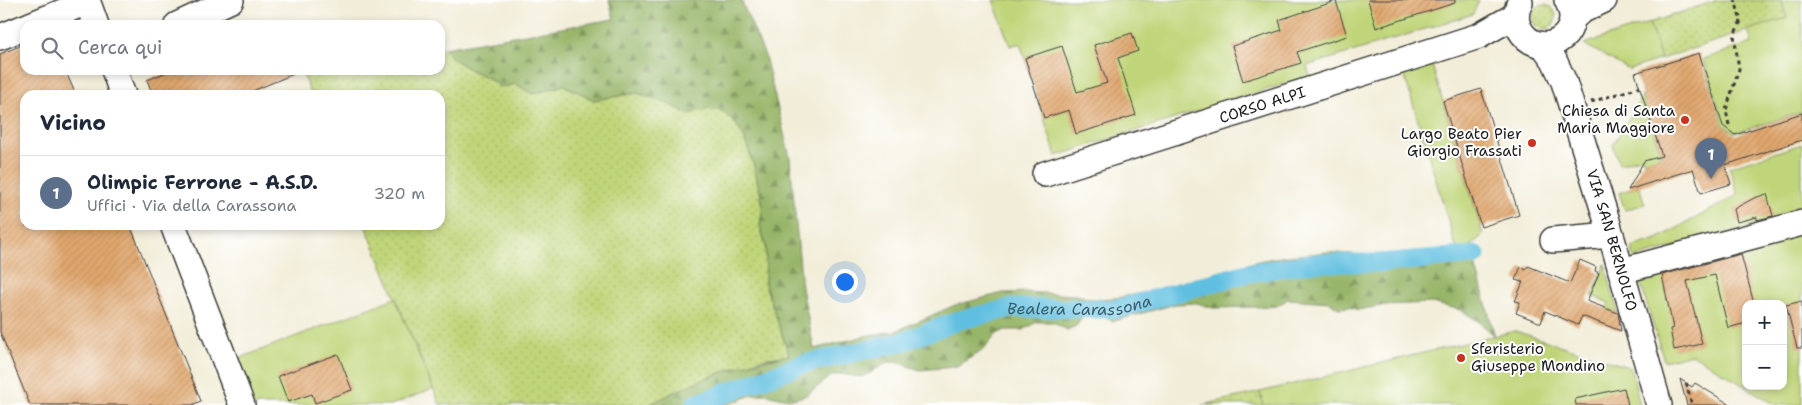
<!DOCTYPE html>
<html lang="it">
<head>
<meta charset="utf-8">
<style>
	body { margin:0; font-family:"Shantell Sans",sans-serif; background:#f2f2f3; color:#1f2937 }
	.controls { position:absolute; right:15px; bottom:15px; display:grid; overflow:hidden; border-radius:10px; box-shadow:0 2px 8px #0003 }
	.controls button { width:45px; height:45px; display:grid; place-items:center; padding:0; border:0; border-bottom:1px solid #e0e1e3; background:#fff; color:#1f2937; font:25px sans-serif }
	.you { position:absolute; left:844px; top:281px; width:18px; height:18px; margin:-12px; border:4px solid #fff; border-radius:50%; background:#1a73e8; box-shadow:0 0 0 8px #1a73e833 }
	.badge { display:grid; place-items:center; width:32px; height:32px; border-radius:50%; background:#d93025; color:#fff; font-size:16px; font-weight:700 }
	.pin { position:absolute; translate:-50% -41px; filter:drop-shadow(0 1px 2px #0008) }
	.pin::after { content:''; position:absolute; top:26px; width:18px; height:15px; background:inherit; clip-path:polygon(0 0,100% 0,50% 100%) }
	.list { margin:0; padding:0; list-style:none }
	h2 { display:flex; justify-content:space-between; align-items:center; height:65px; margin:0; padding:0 20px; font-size:21px }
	h2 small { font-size:16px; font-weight:400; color:#747a83 }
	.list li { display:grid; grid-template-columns:32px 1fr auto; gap:15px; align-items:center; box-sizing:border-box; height:75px; padding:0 20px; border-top:1px solid #e0e1e3 }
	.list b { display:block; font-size:19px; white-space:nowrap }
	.list p { margin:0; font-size:16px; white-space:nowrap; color:#747a83 }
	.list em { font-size:16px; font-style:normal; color:#747a83 }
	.icon { flex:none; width:28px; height:28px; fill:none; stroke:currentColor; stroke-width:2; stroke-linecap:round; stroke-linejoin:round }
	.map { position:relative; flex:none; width:1802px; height:405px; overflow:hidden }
	.search { position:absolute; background:#fff; box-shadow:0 2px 8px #0003; left:20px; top:20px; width:425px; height:55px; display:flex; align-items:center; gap:12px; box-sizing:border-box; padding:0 18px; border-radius:15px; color:#747a83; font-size:19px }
	.panel { position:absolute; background:#fff; box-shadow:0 2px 8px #0003; left:20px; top:90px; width:425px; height:140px; border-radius:15px }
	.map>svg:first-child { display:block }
</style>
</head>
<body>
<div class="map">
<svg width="1802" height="405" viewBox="0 0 1802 405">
	<defs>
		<pattern id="grass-dots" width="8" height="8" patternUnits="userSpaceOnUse" patternTransform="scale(1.25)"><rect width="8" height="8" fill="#c0d579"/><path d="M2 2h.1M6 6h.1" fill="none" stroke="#a4b668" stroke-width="1.8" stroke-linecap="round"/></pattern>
		<pattern id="forest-firs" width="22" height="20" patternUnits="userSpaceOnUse" patternTransform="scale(1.25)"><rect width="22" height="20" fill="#98b669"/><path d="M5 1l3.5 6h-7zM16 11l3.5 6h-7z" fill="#7b9356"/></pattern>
		<pattern id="building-hatch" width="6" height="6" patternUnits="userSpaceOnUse" patternTransform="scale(1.25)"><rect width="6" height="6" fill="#e0a76e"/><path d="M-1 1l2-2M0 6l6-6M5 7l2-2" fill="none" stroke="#c08f5f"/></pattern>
	</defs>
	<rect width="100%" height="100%" fill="#fff"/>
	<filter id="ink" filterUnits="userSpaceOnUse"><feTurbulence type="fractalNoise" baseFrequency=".02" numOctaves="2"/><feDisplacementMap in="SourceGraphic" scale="10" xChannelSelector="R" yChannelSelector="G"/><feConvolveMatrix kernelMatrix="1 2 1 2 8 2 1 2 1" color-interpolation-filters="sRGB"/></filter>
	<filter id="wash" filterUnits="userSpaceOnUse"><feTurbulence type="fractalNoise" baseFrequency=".0096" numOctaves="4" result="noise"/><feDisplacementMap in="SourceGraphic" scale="20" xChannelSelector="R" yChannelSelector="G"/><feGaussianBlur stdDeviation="1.12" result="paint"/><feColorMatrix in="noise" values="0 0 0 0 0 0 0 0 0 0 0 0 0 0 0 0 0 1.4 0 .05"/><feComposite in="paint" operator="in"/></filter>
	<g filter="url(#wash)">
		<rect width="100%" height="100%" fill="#f2edd8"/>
		<g fill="url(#grass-dots)" stroke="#6e784a">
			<polygon points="1718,0 1781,0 1787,18 1661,59 1649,23"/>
			<circle cx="1544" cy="17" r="12"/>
			<path d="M444 48C460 71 481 70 500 87L516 84 532 94 564 85 594 100 637 93 662 101 688 113 707 109 723 111 734 121 744 137 754 166 763 205 760 225 766 247 765 284 789 355 761 359 684 388 649 405H440L365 225H440V95H311L302 72 315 70H440V49Z"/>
			<polygon points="1260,392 1263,405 1202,405"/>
		</g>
		<path fill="url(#forest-firs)" stroke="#5a6942" d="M609 0H741L765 56 790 158 802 288 814 349 869 335 896 331 955 305 1003 293 1025 292 1076 295 1092 299 1116 298 1142 293 1258 261 1281 257 1327 252 1373 256 1415 251 1471 249 1495 336 1479 322 1461 310 1432 303 1386 305 1358 310 1349 307 1338 308 1330 302 1288 299 1277 306 1256 307 1213 308 1197 303 1176 304 1114 321 1099 314 1084 316 1076 326 1067 330 1053 322H1037L1023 330H1005L997 334 982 351 955 367 920 370 896 362H888L863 377 839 374 831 376 807 395 797 398 788 399 766 394 752 395 727 405H649C693 381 739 363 789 355L765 284 766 247 760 225 763 205 754 166 744 137 734 121 723 111 707 109 688 114 662 101 637 93 594 100 564 85 532 94 516 84 500 87C481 70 460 71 444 48L614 19Z"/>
		<g fill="#c0d579" stroke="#6e784a" fill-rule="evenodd">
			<polygon points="993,0 1479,0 1473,14 1307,66 1310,76 1056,156 1020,43 1010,46"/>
			<polygon points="1781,0 1802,0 1802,112 1735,133 1724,126 1703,59 1752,43 1748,30 1787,18"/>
			<polygon points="1649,23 1661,59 1629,70 1584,44"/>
			<polygon points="1432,65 1483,235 1470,246 1471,249 1457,250 1404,74"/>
			<polygon points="1642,96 1661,156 1644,161 1642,157 1619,164 1613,145"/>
			<polygon points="1802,144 1802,213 1634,258 1632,247 1657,239 1738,195 1729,167"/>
			<polygon points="1639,186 1645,204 1625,210 1619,193"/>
			<path d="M1802 232V405H1776L1692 354 1664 361 1638 275ZM1746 304H1783V386H1746Z"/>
			<polygon points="1605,264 1618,313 1607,309 1609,303 1592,296"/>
			<polygon points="395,298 433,389 391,405 252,405 235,360"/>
			<polygon points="1515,331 1631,368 1640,405 1263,405 1260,392"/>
		</g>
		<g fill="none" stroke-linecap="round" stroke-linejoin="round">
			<path stroke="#61bfe0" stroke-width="19" id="s1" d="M694 405 803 364 902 342 960 320 1011 308 1117 309 1248 273 1312 263H1379L1476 255"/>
		</g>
		<g id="blocks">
			<g fill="url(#building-hatch)">
				<polygon points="1368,0 1455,0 1455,3 1376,28"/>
				<polygon points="1336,1 1347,36 1297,52 1301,63 1243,81 1232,46 1282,30 1279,20"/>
				<polygon points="1132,33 1138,51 1118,58 1136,115 1076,134 1069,110 1044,118 1025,58 1062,46 1077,92 1107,83 1094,45"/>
				<polygon points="25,44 25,70 65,70 76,95 25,95 25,225 130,225 201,401 192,405 30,405 0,332 0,54"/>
				<polygon points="1699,53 1723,126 1735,135 1802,113 1802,140 1725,165 1731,184 1701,193 1693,169 1628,190 1644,161 1662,156 1635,73"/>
				<polygon points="172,70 303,70 243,95 153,95 147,80"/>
				<polygon points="1481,89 1519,215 1481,227 1443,101"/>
				<polygon points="1767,194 1773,216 1757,220 1757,217 1737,222 1734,209 1754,198"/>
				<polygon points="1741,254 1754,304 1746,304 1746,323 1728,328 1715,275 1687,281 1702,344 1674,350 1670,329 1673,328 1662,275"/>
				<polygon points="1580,260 1596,267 1595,271 1599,273 1587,301 1618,313 1621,331 1582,316 1578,325 1545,311 1541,323 1516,313 1520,302 1515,301 1523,282 1515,280 1521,267 1526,269 1528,266 1570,283"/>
				<polygon points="1802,301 1802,348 1797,348 1786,305"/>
				<polygon points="338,354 352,390 315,403 312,394 288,402 278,376"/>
				<polygon points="1680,379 1692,387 1695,383 1731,405 1687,405"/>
				<polygon points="1624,388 1628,405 1576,405 1575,399"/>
			</g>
		</g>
	</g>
	<g filter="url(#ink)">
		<use href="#blocks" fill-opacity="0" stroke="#3c3b38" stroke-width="1"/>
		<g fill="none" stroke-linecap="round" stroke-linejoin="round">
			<g stroke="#3c3b38" stroke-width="28">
				<g id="minor">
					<polyline points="87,0 96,25"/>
					<path d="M1520 2C1516 10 1515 20 1519 28 1538 64 1588 36 1567 0"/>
					<polyline points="1573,18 1581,11 1604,0"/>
					<polyline points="30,25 87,2"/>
					<polyline points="177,25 231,0"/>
					<polyline points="0,37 25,27"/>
					<path id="s2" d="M1543 45 1554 60 1564 82 1607 221 1659 405"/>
					<polyline points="114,70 123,95"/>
					<path id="s3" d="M1045 174 1479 36 1516 15"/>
					<polyline points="173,225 242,405"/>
					<polyline points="1553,240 1611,235"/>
					<polyline points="1621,271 1802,223"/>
				</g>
			</g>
			<g stroke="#3c3b38" stroke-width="3" stroke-dasharray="4 4" stroke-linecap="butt">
				<polyline points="1591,102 1640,87"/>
				<polyline points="1729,125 1726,110 1739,69 1734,35 1741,21 1735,0"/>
				<polyline points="1686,383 1692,405"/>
			</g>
			<use href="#minor" stroke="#fff" stroke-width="25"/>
		</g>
	</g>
	<g fill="#c8321e" stroke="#fff" stroke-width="2">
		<circle cx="1685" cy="120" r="5"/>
		<circle cx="1532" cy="143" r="5"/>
		<circle cx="1461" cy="358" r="5"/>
	</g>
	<g text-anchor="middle" stroke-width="4" stroke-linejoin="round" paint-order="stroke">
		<g font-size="15" fill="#1c1c1c" stroke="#fff">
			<text dy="5" stroke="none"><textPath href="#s3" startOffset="228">CORSO ALPI</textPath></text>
			<text dy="5" stroke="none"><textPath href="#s2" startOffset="208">VIA SAN BERNOLFO</textPath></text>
		</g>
		<g font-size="15" fill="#1c1c1c" stroke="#fff" text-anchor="end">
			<text x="1675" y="116">Chiesa di Santa<tspan x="1675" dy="17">Maria Maggiore</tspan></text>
			<text x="1522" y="139">Largo Beato Pier<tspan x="1522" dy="17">Giorgio Frassati</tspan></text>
			<text x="1471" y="354" text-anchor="start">Sferisterio<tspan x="1471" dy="17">Giuseppe Mondino</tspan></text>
		</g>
		<g font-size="16" font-style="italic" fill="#385d6a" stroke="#fff">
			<text dy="6" stroke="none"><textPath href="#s1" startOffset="401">Bealera Carassona</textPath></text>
		</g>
	</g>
</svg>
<div class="controls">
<button>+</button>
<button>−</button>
</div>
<div class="you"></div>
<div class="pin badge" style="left:1711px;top:179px;background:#5c6f8a">1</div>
<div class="search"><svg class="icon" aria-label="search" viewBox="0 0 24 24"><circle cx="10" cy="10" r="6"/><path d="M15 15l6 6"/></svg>Cerca qui</div>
<section class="panel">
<h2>Vicino<small></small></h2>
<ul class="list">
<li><span class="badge" style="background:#5c6f8a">1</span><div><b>Olimpic Ferrone - A.S.D.</b><p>Uffici · Via della Carassona</p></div><em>320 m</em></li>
</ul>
</section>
</div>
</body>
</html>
